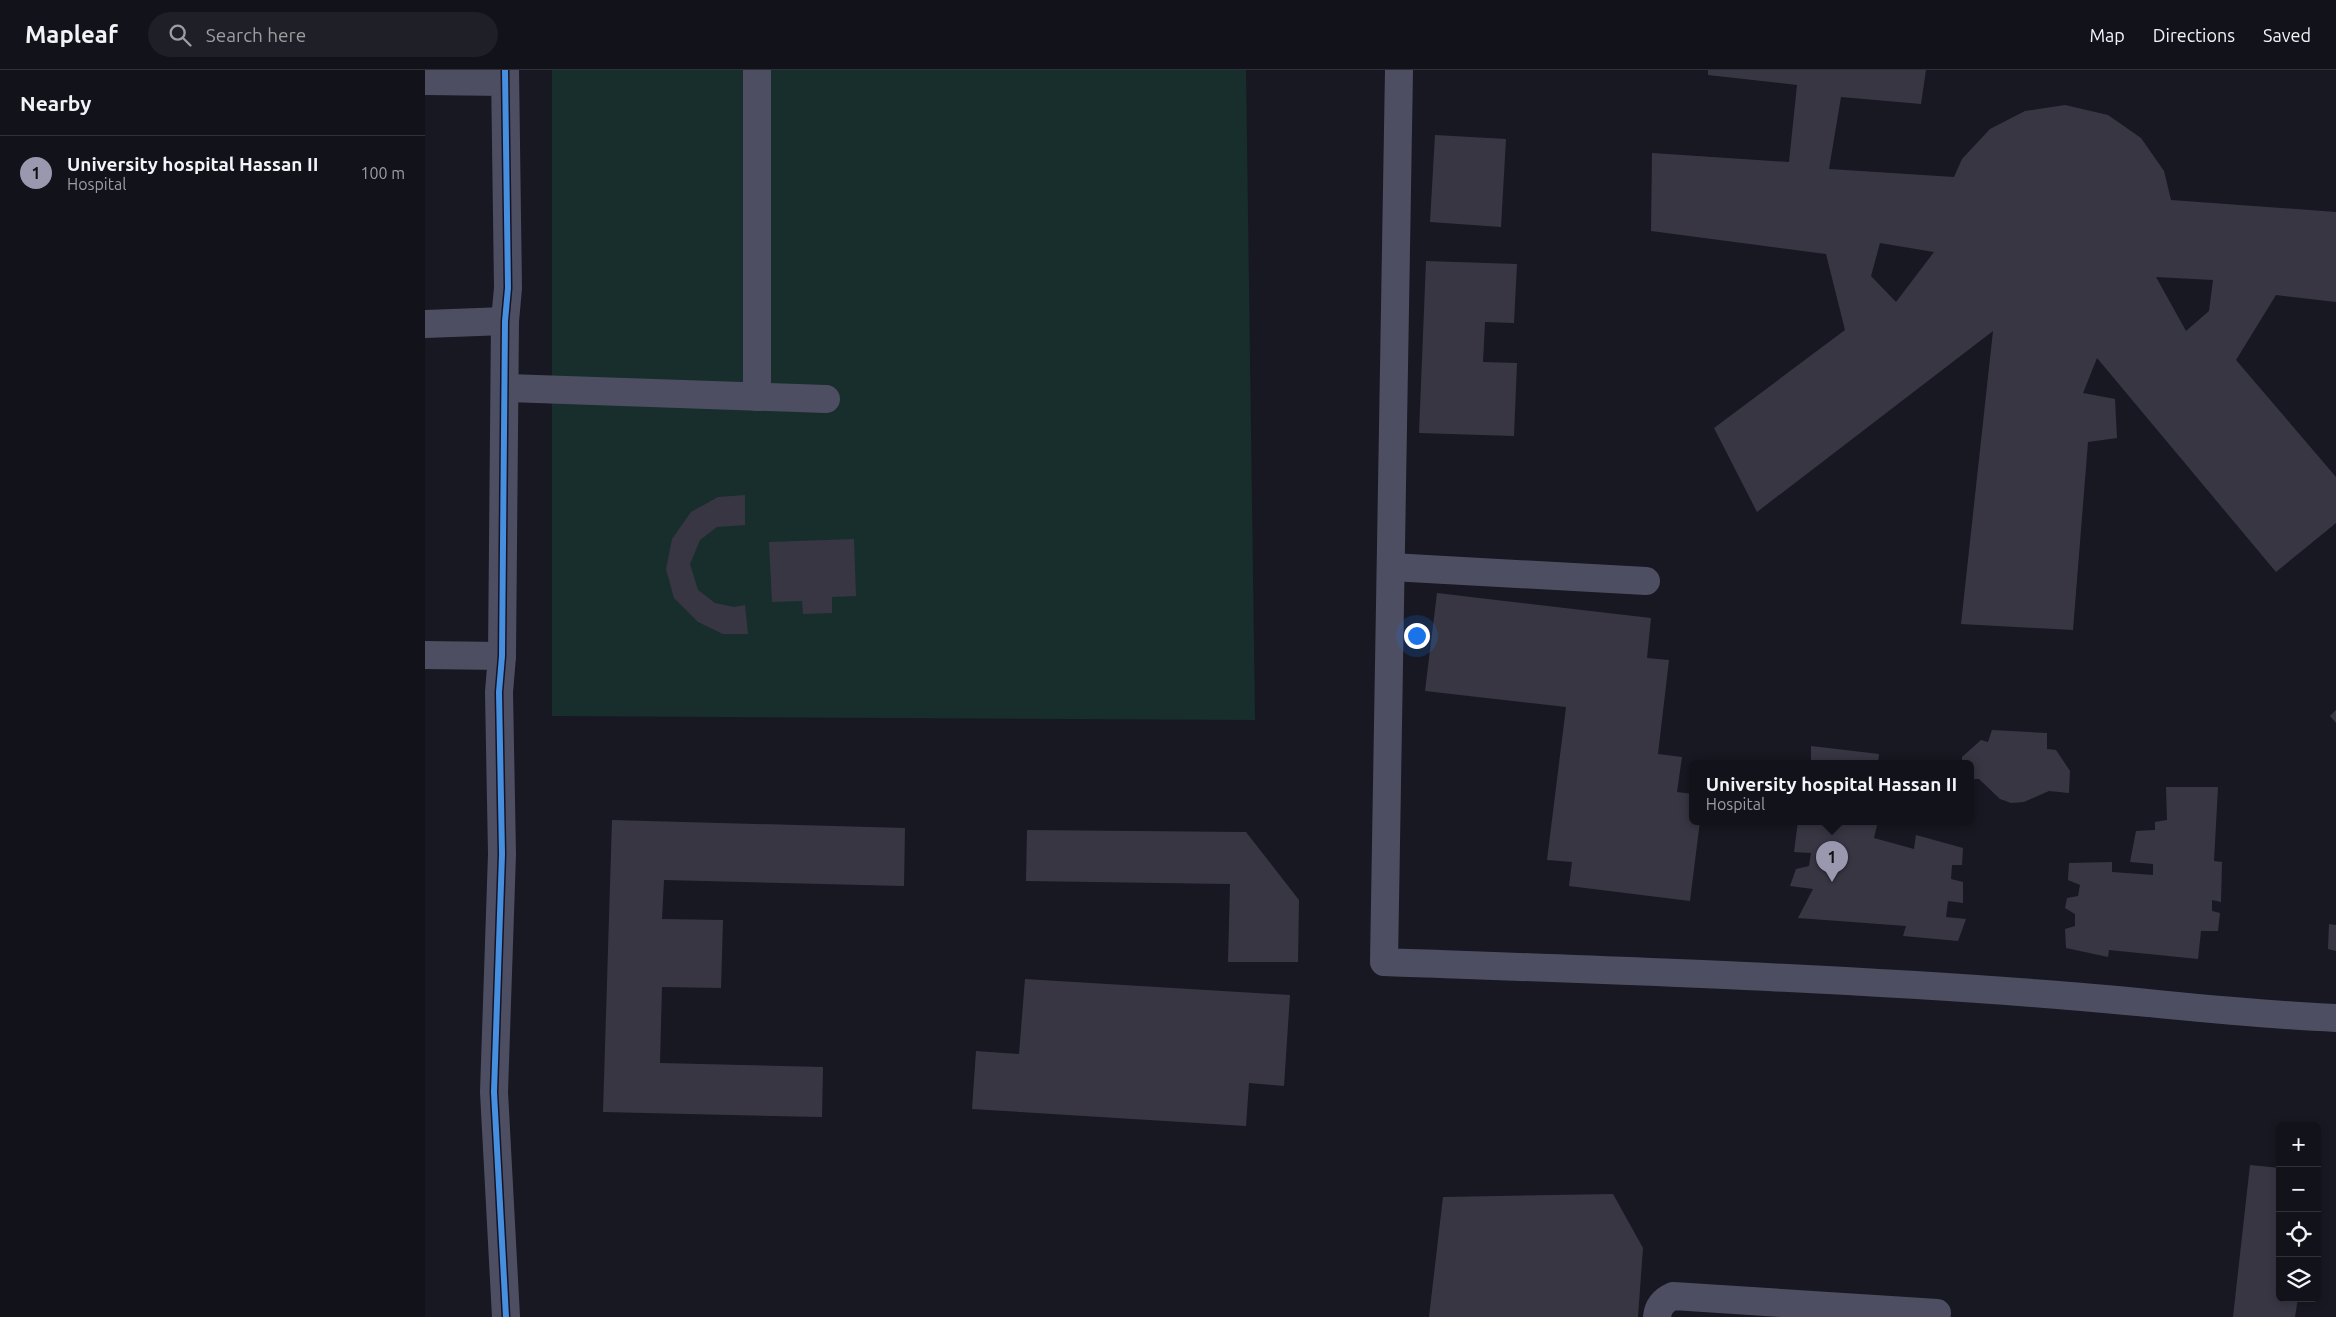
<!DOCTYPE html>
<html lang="en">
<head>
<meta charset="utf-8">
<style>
	body { margin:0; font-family:Ubuntu,sans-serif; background:#1f2027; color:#f1f3f6 }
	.controls { position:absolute; right:15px; bottom:15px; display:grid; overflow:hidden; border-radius:8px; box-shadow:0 2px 8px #0003 }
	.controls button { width:45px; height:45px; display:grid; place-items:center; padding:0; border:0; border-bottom:1px solid #313239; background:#12121a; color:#f1f3f6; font:25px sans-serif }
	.you { position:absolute; left:991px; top:565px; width:18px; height:18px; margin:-12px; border:4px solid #fff; border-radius:50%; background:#1a73e8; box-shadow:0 0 0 8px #1a73e833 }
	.badge { display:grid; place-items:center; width:32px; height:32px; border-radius:50%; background:#9998af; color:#111; font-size:16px; font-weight:700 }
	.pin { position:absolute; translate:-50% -41px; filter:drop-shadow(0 1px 2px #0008) }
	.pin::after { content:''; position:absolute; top:26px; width:18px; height:15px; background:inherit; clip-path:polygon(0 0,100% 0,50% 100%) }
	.popup { position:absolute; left:1264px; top:690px; width:285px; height:65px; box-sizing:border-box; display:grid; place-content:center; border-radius:8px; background:#12121a; filter:drop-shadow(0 1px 4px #0005); font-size:16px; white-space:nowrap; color:#9c9ea2 }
	.popup b { font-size:19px; color:#f1f3f6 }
	.popup::after { content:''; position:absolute; left:50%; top:100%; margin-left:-10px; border:10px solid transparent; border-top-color:#12121a }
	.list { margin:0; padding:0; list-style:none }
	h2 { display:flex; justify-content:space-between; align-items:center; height:65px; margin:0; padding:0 20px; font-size:21px }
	h2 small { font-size:16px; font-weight:400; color:#9c9ea2 }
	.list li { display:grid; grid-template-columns:32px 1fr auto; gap:15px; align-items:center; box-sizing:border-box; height:75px; padding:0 20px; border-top:1px solid #313239 }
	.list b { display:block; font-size:19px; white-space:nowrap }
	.list p { margin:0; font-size:16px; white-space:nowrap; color:#9c9ea2 }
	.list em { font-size:16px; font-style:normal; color:#9c9ea2 }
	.icon { flex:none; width:28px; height:28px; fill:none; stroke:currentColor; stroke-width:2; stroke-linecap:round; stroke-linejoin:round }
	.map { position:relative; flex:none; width:1911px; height:1247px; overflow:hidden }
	header { display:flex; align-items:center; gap:30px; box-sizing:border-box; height:70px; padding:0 25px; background:#12121a; border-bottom:1px solid #313239 }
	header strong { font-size:24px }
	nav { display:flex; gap:28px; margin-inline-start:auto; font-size:18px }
	.search { width:350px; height:45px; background:#1f2027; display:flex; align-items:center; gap:12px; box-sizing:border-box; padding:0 18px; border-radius:28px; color:#9c9ea2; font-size:19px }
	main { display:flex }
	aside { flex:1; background:#12121a }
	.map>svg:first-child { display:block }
</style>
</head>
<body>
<header>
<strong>Mapleaf</strong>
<div class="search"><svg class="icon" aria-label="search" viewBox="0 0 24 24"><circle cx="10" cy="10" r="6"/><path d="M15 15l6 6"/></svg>Search here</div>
<nav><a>Map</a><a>Directions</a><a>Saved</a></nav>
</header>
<main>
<aside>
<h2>Nearby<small></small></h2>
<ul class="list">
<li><span class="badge">1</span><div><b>University hospital Hassan II</b><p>Hospital</p></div><em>100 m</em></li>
</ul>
</aside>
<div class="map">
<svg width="1911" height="1247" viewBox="0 0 1911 1247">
	<rect width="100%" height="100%" fill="#181822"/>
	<polygon fill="#172e2c" points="127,0 821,0 830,650 127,646"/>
	<g fill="#383643" fill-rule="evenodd">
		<path d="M1283 0H1501L1496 34 1416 27 1404 99 1529 107 1537 89 1565 59 1600 41 1640 35 1683 45 1716 68 1739 101 1746 130 1911 142V232L1851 225 1811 290 1911 407V453L1851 502 1672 288 1658 323 1690 329 1692 368 1663 372 1648 560 1536 554 1568 261 1332 442 1289 358 1420 260 1401 184 1226 161 1227 83 1364 92 1372 15 1283 5ZM1455 173 1509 182 1471 232 1446 206ZM1731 207 1788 210 1784 241 1761 261Z"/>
		<polygon points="1010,65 1081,69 1076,157 1005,152"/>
		<polygon points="1001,191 1092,194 1089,253 1060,252 1058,292 1092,293 1089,366 994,363"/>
		<polygon points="320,425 320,455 292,457 275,470 265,494 273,520 290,533 309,537 320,535 323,564 298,564 273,552 249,528 241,499 247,469 266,442 293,427"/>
		<polygon points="429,469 431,526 407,527 407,543 378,544 377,531 347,532 344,472"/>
		<polygon points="1012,523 1226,548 1222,588 1244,590 1233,684 1257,687 1252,722 1268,724 1268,751 1275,751 1265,831 1144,816 1147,792 1122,790 1141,637 1000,621"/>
		<polygon points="1911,640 1911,653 1905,646"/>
		<polygon points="1567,660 1622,663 1622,679 1631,680 1645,701 1644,723 1624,721 1599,732 1586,733 1575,729 1554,709 1546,709 1546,693 1537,693 1537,687 1556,670 1563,672"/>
		<polygon points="1386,676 1454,684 1453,693 1397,693 1386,690"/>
		<polygon points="1741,717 1793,717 1789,791 1797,792 1796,832 1787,830 1787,841 1795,843 1793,861 1776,861 1773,889 1684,880 1683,887 1641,878 1640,859 1650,856 1650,844 1640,838 1642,828 1653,826 1655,815 1643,810 1644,793 1687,792 1687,802 1728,805 1728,794 1705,792 1711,761 1730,760 1730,752 1742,750"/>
		<polygon points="187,750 480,758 479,816 239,810 237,849 298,850 296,918 237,917 235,993 398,997 397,1047 178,1042"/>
		<polygon points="1373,751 1453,751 1449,768 1489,779 1491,765 1538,778 1537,795 1527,795 1526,809 1538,812 1538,833 1523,831 1521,847 1541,849 1533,871 1478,866 1481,856 1373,848 1388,819 1365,816 1371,799 1384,796 1386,783 1369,782"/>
		<polygon points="602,760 821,762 874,830 873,892 803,892 805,814 601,811"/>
		<polygon points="1904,854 1911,855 1911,881 1903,879"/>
		<polygon points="600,909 865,925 859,1016 824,1013 821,1056 547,1039 551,981 594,984"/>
		<polygon points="1825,1095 1855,1098 1855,1228 1873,1228 1870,1247 1808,1247"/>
		<polygon points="1188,1124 1218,1178 1213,1247 1004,1247 1018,1127"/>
	</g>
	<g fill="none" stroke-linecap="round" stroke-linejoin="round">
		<g stroke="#4e4e62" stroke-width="28">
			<polyline points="80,0 83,218 80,251 77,586 74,622 77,784 69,1022 81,1247"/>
			<polyline points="332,0 332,327"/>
			<path d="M974 0 959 892C1179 900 1400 907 1620 924 1717 931 1814 944 1911 948"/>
			<polyline points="0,11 80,12"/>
			<polyline points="0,254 80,251"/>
			<polyline points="81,318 401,329"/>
			<polyline points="966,497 1221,511"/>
			<polyline points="0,585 77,586"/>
			<path d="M1232 1247C1233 1236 1239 1230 1248 1226L1512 1243"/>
		</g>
		<g stroke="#151327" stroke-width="9">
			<polyline id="cycleway" points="80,0 83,218 80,251 77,586 74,622 77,784 69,1022 81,1247"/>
		</g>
		<use href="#cycleway" stroke="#468fdf" stroke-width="6"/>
	</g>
</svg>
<div class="controls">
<button>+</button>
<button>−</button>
<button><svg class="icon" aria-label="locate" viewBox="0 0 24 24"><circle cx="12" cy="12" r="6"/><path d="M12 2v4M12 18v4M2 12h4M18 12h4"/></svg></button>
<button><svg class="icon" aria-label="layers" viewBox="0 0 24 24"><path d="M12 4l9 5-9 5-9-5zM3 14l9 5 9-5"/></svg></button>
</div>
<div class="you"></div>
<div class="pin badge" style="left:1407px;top:812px">1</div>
<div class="popup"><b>University hospital Hassan II</b>Hospital</div>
</div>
</main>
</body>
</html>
